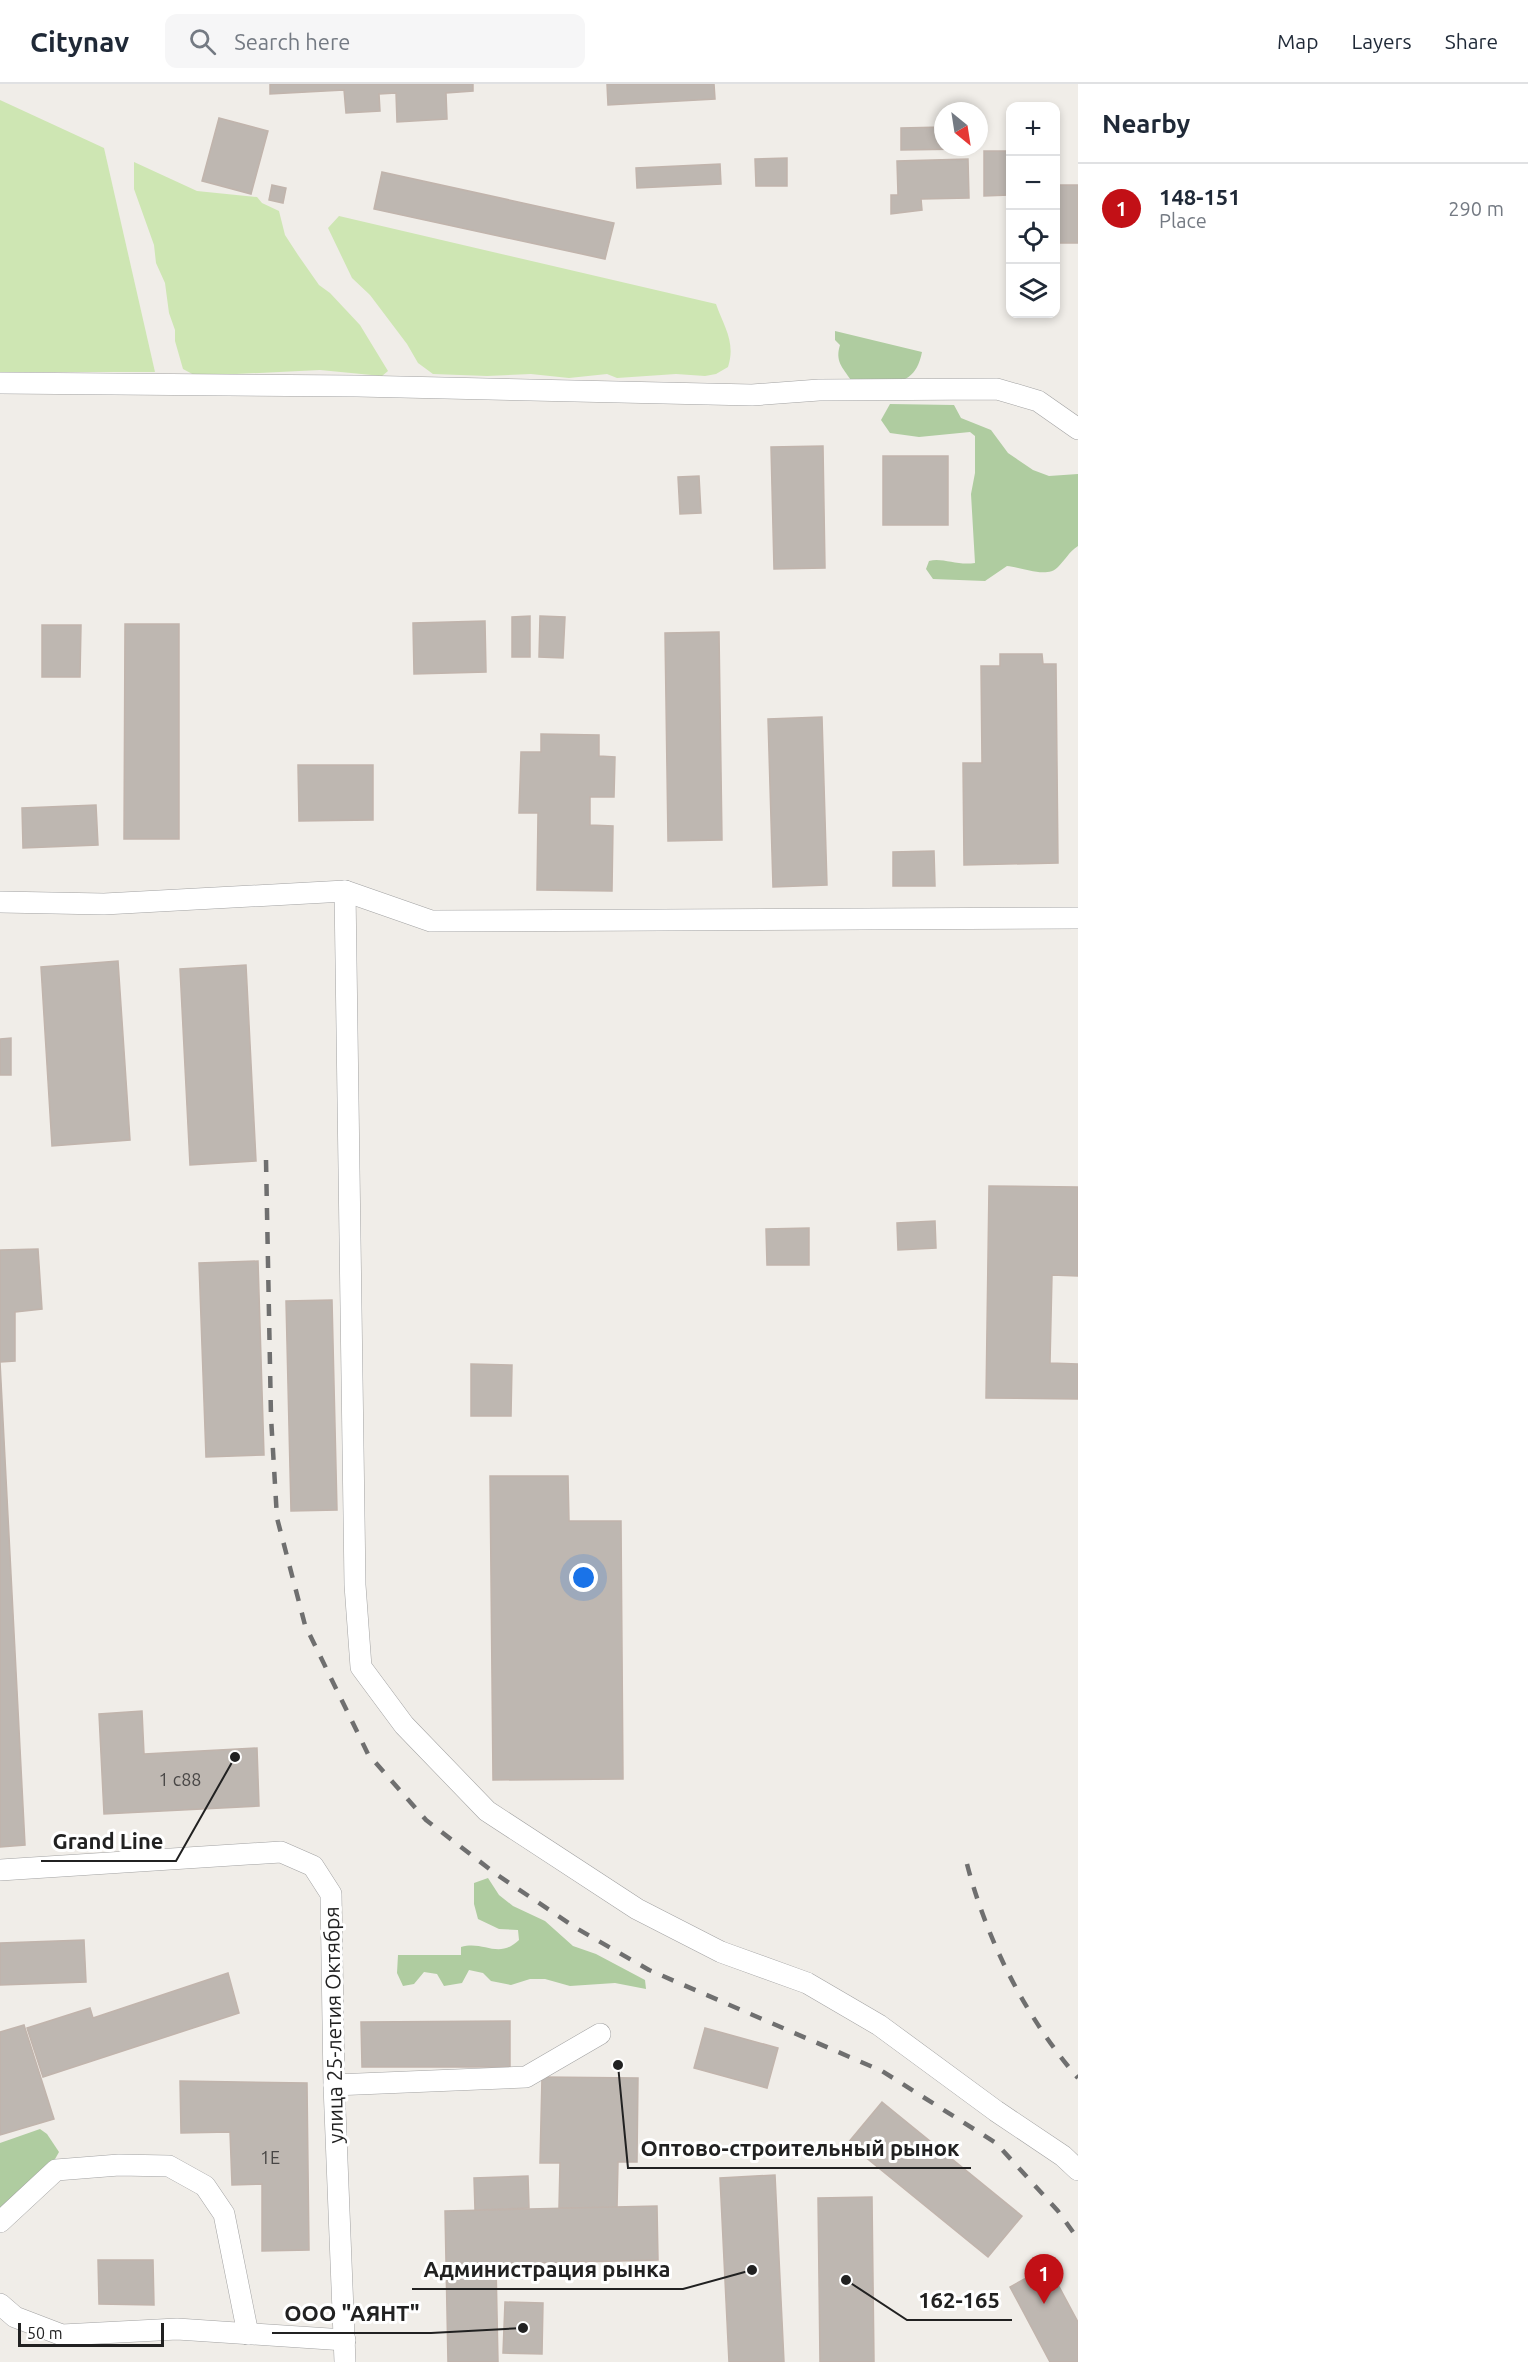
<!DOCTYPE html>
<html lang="en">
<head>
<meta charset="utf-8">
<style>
	body { margin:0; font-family:Ubuntu,sans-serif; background:#f6f6f7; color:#1f2937 }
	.controls { position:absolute; right:18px; top:18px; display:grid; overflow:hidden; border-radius:12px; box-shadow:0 3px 9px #0003 }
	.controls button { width:54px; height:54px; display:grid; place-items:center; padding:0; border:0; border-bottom:2px solid #e0e1e3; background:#fff; color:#1f2937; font:30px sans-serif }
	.compass { position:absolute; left:934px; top:18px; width:54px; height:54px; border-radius:50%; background:#fff; box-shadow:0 3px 9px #0003; rotate:150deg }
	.scale { position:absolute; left:18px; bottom:15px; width:146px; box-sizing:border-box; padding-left:6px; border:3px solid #212121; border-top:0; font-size:16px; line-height:21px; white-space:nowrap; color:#212121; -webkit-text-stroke:4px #fff; paint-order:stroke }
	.you { position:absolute; left:584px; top:1494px; width:21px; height:21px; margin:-15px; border:4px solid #fff; border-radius:50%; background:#1a73e8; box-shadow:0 0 0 9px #1a73e833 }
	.badge { display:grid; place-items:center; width:39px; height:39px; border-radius:50%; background:#c21016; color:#fff; font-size:20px; font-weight:700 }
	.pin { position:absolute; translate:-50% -50px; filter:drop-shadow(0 2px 3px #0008) }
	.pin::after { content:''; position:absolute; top:32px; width:21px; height:18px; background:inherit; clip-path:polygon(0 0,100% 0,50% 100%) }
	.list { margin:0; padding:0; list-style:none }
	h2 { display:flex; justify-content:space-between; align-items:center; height:78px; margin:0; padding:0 24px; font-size:26px }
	h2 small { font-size:20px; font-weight:400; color:#747a83 }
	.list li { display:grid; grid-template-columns:39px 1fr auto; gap:18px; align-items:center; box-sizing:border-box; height:90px; padding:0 24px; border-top:2px solid #e0e1e3 }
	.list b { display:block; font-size:22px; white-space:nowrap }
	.list p { margin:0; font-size:20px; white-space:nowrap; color:#747a83 }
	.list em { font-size:20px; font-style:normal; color:#747a83 }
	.icon { flex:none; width:33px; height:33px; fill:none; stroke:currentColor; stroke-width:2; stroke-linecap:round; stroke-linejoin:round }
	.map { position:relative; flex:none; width:1078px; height:2278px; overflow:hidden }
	header { display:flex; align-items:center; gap:36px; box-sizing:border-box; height:84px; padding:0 30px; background:#fff; border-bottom:2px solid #e0e1e3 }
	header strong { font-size:28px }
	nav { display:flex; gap:33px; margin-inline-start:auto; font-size:21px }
	.search { width:420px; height:54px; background:#f6f6f7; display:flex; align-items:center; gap:15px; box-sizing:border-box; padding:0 21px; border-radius:12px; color:#747a83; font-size:22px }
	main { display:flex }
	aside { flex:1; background:#fff }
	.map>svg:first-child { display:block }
</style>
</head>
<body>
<header>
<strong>Citynav</strong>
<div class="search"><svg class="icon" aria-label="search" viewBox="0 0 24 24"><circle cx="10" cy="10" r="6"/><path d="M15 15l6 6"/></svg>Search here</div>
<nav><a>Map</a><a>Layers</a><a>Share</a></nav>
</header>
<main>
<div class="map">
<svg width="1078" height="2278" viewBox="0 0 1078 2278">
	<rect width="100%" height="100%" fill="#f0ede8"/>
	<g fill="#cee6b3">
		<polygon points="0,16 104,64 155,288 0,288"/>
		<polygon points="134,78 197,107 257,113 262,119 279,127 285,151 298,171 319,201 330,209 360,241 388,287 382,292 320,286 196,292 183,285 175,257 175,246 169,229 165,199 156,179 154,161 134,105"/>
		<path d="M339 132 716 220C724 243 736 258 728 283L716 290 705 292 676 290 617 294 607 290 569 294 531 290 487 292 433 290 418 279 407 260 370 211 352 194 328 144Z"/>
	</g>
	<g fill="#afcca0">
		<path d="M835 247 922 268C914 309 884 297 851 296 842 283 835 277 840 261L835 256Z"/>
		<path d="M890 320 954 321 961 334 991 346 1008 369 1033 386 1049 392 1078 390V462C1068 469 1066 475 1058 483 1047 495 1021 483 1007 482L985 497 933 495 926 485 929 477C942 473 957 482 975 479L971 410 975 389V352L970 348 919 353 890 349 881 336Z"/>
		<path d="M488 1794 499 1811 513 1822 545 1837 573 1862 596 1870 645 1896 646 1905 615 1899 570 1902 545 1895H530L511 1901 491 1897 483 1889 469 1886 462 1899 444 1902 437 1890 424 1888 414 1900 403 1902 397 1889 398 1871H461V1863C484 1856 498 1876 519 1856L518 1846 499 1845 478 1835 474 1820V1799Z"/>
		<polygon points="40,2045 47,2050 59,2068 50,2084 0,2133 0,2059"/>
	</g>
	<g fill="#beb7b1" stroke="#c1b4ac" stroke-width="1.5">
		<polygon points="270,0 473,0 473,7 446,9 447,35 397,38 396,9 379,10 380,27 346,29 344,6 270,10"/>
		<polygon points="607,0 714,0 715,15 608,21"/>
		<polygon points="219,34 268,47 251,110 202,97"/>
		<polygon points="943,43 943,63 965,65 901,66 901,44"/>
		<polygon points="984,67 1009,67 1009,111 984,112"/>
		<polygon points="787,74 787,102 756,102 755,75"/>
		<polygon points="968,75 969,114 921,115 922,126 891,130 891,111 898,111 897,77"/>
		<polygon points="720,80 721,100 637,104 636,84"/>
		<polygon points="382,88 614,139 605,175 374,125"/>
		<polygon points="272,101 286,104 283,119 269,116"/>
		<rect x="1056" y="101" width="22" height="58"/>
		<polygon points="823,362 825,484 774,485 771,363"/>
		<rect x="883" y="372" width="65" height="69"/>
		<polygon points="699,392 701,429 680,430 678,393"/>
		<polygon points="530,532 530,573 512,573 512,533"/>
		<polygon points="540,532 565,533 563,574 539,573"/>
		<polygon points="485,537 486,588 414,590 413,539"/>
		<polygon points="125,540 179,540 179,755 124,755"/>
		<polygon points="42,541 81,541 80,593 42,593"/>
		<polygon points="719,548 722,756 668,757 665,549"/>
		<polygon points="1000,570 1042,570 1043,580 1056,580 1058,779 964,781 963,679 982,679 981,582 1000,582"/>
		<polygon points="822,633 827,801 773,803 768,635"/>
		<polygon points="541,650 599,651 599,672 615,673 614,713 590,713 590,741 613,742 612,807 537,806 538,729 519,729 521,668 541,668"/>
		<polygon points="298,681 373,681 373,736 299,737"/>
		<polygon points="96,721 98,761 23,764 22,724"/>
		<polygon points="934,767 935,802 893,802 893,768"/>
		<polygon points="118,877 130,1056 52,1062 41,883"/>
		<polygon points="246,881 256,1077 190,1081 180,885"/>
		<polygon points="11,954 11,991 0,991 0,955"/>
		<polygon points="989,1102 1078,1103 1078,1192 1052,1191 1050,1279 1078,1280 1078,1315 986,1314"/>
		<polygon points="935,1137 936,1164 898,1166 897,1139"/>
		<polygon points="809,1144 809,1181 767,1181 766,1145"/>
		<polygon points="38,1165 42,1225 15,1228 15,1277 0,1278 25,1761 0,1763 0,1166"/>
		<polygon points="258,1177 264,1371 206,1373 199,1179"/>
		<polygon points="332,1216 337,1426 291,1427 286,1217"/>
		<polygon points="471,1280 512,1281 511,1332 471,1332"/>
		<polygon points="490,1392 568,1392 569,1437 621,1437 623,1695 493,1696"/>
		<polygon points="142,1627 144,1670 257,1664 259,1722 104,1730 99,1630"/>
		<polygon points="84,1856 86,1898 0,1901 0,1859"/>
		<polygon points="228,1889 239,1929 43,1993 27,1944 90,1924 93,1934"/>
		<polygon points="510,1937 510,1983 362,1983 361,1938"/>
		<polygon points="24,1941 54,2035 0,2051 0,1948"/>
		<polygon points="705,1944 778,1964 767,2004 694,1984"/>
		<polygon points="542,1993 638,1994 637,2078 618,2078 617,2124 559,2124 560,2079 540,2079"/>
		<polygon points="180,1997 307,1999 309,2166 262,2167 262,2100 232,2101 230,2048 181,2049"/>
		<polygon points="882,2018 1022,2132 988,2173 848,2059"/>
		<polygon points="775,2091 784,2278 729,2278 720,2094"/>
		<polygon points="528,2092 529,2124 475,2126 474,2094"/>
		<polygon points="872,2113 874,2278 820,2278 818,2114"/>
		<polygon points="657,2122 658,2176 496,2180 498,2278 448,2278 445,2127"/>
		<polygon points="98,2176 153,2176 154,2221 99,2220"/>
		<polygon points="1048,2182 1078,2238 1078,2278 1050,2278 1010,2203"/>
		<polygon points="505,2218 543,2219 542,2270 503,2269"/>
	</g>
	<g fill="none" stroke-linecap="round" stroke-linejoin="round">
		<g stroke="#a2a2a2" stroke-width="22">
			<g id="street">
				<polyline points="0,299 357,302 752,311 819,306 997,305 1038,317 1078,345"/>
				<polyline points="345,807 355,1501 361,1583 404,1641 487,1727 637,1825 721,1868 807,1899 879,1941 996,2027 1063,2072 1078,2086"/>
				<polyline points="0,818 104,820 345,807 431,837 1078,834"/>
				<polyline points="0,1786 281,1768 313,1782 331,1810 334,2001 345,2278"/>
				<polyline points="334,2001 526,1993 600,1950"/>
				<polyline points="0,2138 56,2086 119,2081 169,2082 205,2102 224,2130 248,2250"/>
				<polyline points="0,2220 15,2233 62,2251 177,2245 345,2256"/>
			</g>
		</g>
		<use href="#street" stroke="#fff" stroke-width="21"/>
		<g stroke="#6f6f6f" stroke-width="4.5" stroke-dasharray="12 12" stroke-linecap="butt">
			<polyline points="266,1076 271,1333 277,1434 305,1541 368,1670 426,1736 496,1790 576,1844 649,1886 882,1987 996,2059 1058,2127 1078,2155"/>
			<path d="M967 1780C987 1857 1026 1934 1078 1994"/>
		</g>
	</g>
	<g text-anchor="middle" stroke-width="6" stroke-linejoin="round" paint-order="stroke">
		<g font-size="18" fill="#484645">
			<text x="180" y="1702">1 с88</text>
			<text x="270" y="2080">1Е</text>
		</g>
		<g font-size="21" fill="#212121" stroke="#fff">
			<text transform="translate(334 1941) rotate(-91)" y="7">улица 25-летия Октября</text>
		</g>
	</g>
	<path fill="none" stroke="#212121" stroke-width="2" d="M235 1673L176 1777H41M618 1981L628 2084H971M752 2186L683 2205H412M846 2196L907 2236H1012M523 2244L431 2249H272"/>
	<g fill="#212121" stroke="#fff" stroke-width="2">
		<circle cx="235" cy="1673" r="6"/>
		<circle cx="618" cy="1981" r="6"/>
		<circle cx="752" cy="2186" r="6"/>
		<circle cx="846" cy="2196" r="6"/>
		<circle cx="523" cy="2244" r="6"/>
	</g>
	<g font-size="22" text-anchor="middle" font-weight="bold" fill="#212121" stroke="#fff" stroke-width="6" stroke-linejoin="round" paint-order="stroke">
		<text x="108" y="1765">Grand Line</text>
		<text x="800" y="2072">Оптово-строительный рынок</text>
		<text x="547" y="2193">Администрация рынка</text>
		<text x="959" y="2224">162-165</text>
		<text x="352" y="2237">ООО "АЯНТ"</text>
	</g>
</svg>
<div class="controls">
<button>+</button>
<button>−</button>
<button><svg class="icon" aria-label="locate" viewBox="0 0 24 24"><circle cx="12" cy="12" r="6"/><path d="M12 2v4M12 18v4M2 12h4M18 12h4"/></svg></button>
<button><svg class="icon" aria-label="layers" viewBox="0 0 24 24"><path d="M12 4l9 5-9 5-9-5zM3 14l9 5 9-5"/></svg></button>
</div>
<svg class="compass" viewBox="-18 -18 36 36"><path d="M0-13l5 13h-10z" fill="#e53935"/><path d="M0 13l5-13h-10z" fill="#747a83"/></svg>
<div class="scale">50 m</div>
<div class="you"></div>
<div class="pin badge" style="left:1044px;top:2220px">1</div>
</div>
<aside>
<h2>Nearby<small></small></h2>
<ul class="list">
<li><span class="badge">1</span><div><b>148-151</b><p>Place</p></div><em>290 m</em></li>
</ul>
</aside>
</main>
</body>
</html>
